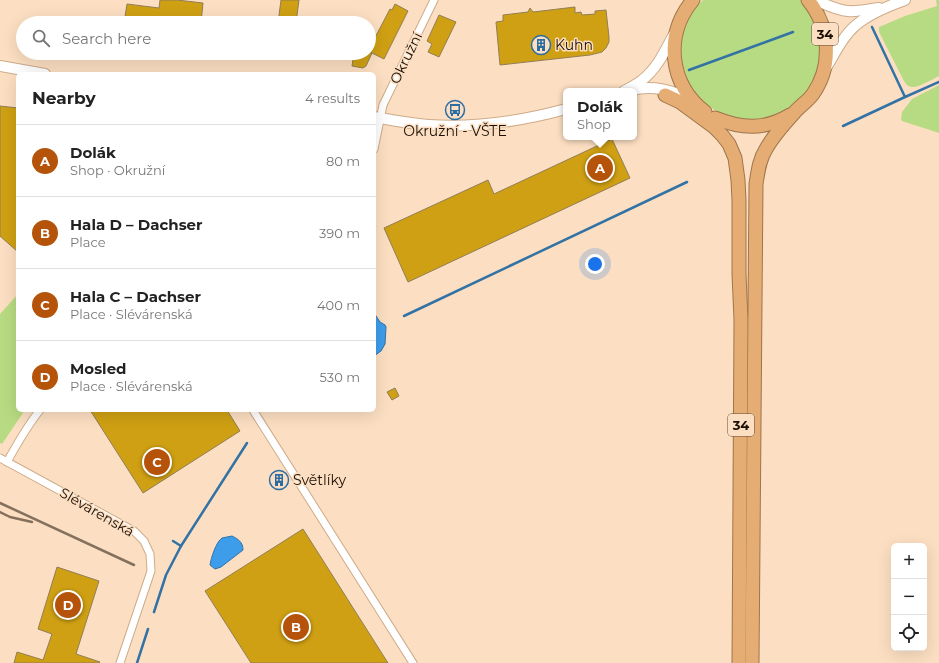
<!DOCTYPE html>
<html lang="en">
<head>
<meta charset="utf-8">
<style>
	body { margin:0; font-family:Montserrat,sans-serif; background:#f6f6f6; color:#222 }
	.controls { position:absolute; right:12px; bottom:12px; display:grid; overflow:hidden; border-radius:6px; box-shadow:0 4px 16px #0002 }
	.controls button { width:36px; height:36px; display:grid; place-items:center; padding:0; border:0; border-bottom:1px solid #e0e0e0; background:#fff; color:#222; font:20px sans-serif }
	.you { position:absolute; left:595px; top:264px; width:14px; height:14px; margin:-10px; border:3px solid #fff; border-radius:50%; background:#1a73e8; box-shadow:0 0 0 6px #1a73e833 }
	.badge { display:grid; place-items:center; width:26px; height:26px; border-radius:50%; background:#b45309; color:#fff; font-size:13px; font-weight:700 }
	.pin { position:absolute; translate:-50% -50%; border:2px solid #fff; box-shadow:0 1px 4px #0006 }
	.popup { position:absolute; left:563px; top:88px; width:74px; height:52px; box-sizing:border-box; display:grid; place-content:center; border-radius:6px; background:#fff; filter:drop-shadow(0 1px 3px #0005); font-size:13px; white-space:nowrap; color:#767676 }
	.popup b { font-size:15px; color:#222 }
	.popup::after { content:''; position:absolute; left:50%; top:100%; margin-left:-8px; border:8px solid transparent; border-top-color:#fff }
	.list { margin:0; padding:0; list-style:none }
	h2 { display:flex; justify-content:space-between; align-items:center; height:52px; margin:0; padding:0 16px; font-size:17px }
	h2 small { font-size:13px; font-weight:400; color:#767676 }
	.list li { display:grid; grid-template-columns:26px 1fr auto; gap:12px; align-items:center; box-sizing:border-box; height:72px; padding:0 16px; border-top:1px solid #e0e0e0 }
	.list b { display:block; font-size:15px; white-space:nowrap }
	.list p { margin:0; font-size:13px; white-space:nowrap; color:#767676 }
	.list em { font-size:13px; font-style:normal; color:#767676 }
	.icon { flex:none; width:22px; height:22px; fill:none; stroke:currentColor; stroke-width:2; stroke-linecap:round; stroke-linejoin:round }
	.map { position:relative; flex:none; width:939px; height:663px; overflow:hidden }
	.search { position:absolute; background:#fff; box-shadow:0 4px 16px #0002; left:16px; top:16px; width:360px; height:44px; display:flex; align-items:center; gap:10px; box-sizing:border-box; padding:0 14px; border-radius:22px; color:#767676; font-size:15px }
	.panel { position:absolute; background:#fff; box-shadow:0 4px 16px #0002; left:16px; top:72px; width:360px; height:340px; border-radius:6px }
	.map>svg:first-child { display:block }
</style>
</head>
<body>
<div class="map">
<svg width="939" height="663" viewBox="0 0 939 663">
	<rect width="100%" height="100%" fill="#fcdfc2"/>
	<g fill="#b7db82">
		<polygon points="703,0 801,0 807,7 820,34 821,65 808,93 797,104 784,113 769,118 753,121 737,119 722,114 708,106 697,94 688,81 683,65 681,49 683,33 689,18 698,5"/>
		<path d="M936 0H939V76C933 79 918 88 912 87 908 87 906 84 904 81L879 32V27L905 16 937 6Z"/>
		<polygon points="939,85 939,133 902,121 901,119 902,112 912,99"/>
		<polygon points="18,294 18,410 25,410 2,444 0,443 0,314"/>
	</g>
	<g fill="#3d9deb" stroke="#3272a5">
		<polygon points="374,313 380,322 385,325 386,327 385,344 381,351 374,356"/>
		<path d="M232 536C238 539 243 542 243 550L221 567 215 569 210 565C211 558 216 542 222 538 225 537 229 537 232 536Z"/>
	</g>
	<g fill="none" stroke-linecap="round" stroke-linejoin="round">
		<g stroke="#3272a5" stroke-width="2.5">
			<polyline points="872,27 905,97 939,82"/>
			<polyline points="689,70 793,32"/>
			<polyline points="843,126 905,97"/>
			<polyline points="404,316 687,182"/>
			<polyline points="269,410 270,410"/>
			<polyline points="173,541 181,546"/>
			<polyline points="154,612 166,575 181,546 247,443"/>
			<polyline points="137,663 148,629"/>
		</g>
	</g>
	<g fill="#cfa013" stroke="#917e55">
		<polygon points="160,0 177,0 203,3 201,23 124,23 127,4 159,8"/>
		<polygon points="281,0 299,0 296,23 278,23"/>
		<polygon points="395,4 408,11 384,59 372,53 366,66 363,68 352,66 354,53 372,53 369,51 369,49 390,9 392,10"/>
		<polygon points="575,7 575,13 581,12 582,15 595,14 595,11 606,10 609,37 609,42 606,48 602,52 590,55 500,65 496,22 503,21 503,15 528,12 530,8 533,12"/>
		<polygon points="439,15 456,22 439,57 428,52 432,44 427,41"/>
		<polygon points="0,106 18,108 18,252 0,236"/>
		<polygon points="612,139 630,178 408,282 384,228 488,180 494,194"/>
		<polygon points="395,388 399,396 392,400 387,392"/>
		<polygon points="90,410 227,410 240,431 143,493"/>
		<polygon points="303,529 388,663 251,663 205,591"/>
		<polygon points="57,567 99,581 76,654 100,662 99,663 14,663 17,652 43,660 52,634 38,629"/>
	</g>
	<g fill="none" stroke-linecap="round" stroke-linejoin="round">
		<g stroke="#ceab88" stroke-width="9">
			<g id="street">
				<polyline points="374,149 383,105 434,0"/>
				<polyline points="253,410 413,663"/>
				<polyline points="0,458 134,531 144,541 150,554 151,571 120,663"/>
				<path d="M7 462C17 444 27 426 40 410"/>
			</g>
		</g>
		<g stroke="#ceab88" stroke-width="12">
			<g id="secondary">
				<path d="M815 0C825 4 836 10 848 11 858 12 869 9 879 8"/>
				<polyline points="0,66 45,74"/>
				<path d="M826 68C835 53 843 36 856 25 870 13 888 6 905 0"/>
				<path d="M631 90C654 85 669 90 691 98"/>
				<path d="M624 91C630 88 636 85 641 81 657 69 665 51 674 34"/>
				<path d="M374 117C392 120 410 124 429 125 475 128 522 121 566 109"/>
			</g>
		</g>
		<g stroke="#9e754c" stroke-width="15">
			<g id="highway">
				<path d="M693 0C664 35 669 84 705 112"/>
				<polyline points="665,95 680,102 714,127 722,135 729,144 735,158 738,180 739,200 739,274 741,320 739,663"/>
				<path d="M715 118C742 129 765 130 790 115"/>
				<path d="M752 663 756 184C758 172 759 160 766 149 773 136 784 124 794 113 800 106 808 101 813 94 833 65 830 27 808 0"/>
			</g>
		</g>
		<use href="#street" stroke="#fff" stroke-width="7"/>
		<use href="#secondary" stroke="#fff" stroke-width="10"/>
		<use href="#highway" stroke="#e5ad73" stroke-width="13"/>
		<g stroke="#84705d" stroke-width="2.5">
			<polyline points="0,503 134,565"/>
			<polyline points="0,512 10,517 32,522"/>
		</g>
	</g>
	<defs>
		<g id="building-ring" transform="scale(1)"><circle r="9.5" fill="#fcdfc2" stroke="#2b6da3" stroke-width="1.5"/><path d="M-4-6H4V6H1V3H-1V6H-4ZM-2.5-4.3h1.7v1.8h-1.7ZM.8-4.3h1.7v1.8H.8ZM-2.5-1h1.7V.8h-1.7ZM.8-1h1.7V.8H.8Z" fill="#2b6da3"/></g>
		<g id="bus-ring" transform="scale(1)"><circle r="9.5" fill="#fcdfc2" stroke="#2b6da3" stroke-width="1.5"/><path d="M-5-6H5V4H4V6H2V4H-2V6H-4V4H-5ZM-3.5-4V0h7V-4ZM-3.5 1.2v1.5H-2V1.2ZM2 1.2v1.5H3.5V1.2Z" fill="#2b6da3"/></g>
	</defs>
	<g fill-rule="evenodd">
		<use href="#building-ring" x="541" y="45"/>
		<use href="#bus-ring" x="455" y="110"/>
		<use href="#building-ring" x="279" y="480"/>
	</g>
	<g text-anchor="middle" stroke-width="3" stroke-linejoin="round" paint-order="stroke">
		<g fill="#fcdfc2" stroke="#5e4d3c" stroke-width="1">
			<rect x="812" y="23" width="26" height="22" rx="3"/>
			<rect x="728" y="414" width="26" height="22" rx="3"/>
		</g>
		<g font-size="13" font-weight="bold" fill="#1a0e03">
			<text x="825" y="39">34</text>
			<text x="741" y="430">34</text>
		</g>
		<g font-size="14" fill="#1a0e03" stroke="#fcdfc2" text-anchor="start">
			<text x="555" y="50">Kuhn</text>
			<text x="455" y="136" text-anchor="middle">Okružní - VŠTE</text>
			<text x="293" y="485">Světlíky</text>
		</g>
		<g font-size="14" fill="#1a0e03" stroke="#fcdfc2">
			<text transform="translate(406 58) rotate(-64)" y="5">Okružní</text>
			<text transform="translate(97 512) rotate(30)" y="5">Slévárenská</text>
		</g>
	</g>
</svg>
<div class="controls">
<button>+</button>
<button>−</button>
<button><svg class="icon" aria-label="locate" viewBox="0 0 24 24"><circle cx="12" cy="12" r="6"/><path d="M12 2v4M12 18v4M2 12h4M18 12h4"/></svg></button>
</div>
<div class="you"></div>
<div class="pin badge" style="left:600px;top:168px">A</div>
<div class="popup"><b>Dolák</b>Shop</div>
<div class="pin badge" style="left:296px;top:627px">B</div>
<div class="pin badge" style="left:157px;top:462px">C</div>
<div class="pin badge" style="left:68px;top:605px">D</div>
<div class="search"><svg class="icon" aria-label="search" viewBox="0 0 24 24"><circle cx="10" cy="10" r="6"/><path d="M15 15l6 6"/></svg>Search here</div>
<section class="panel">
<h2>Nearby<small>4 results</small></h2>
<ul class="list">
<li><span class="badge">A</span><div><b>Dolák</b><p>Shop · Okružní</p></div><em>80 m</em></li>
<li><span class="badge">B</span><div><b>Hala D – Dachser</b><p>Place</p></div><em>390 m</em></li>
<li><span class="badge">C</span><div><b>Hala C – Dachser</b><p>Place · Slévárenská</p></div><em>400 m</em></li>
<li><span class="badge">D</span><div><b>Mosled</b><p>Place · Slévárenská</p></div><em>530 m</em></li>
</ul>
</section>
</div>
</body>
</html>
